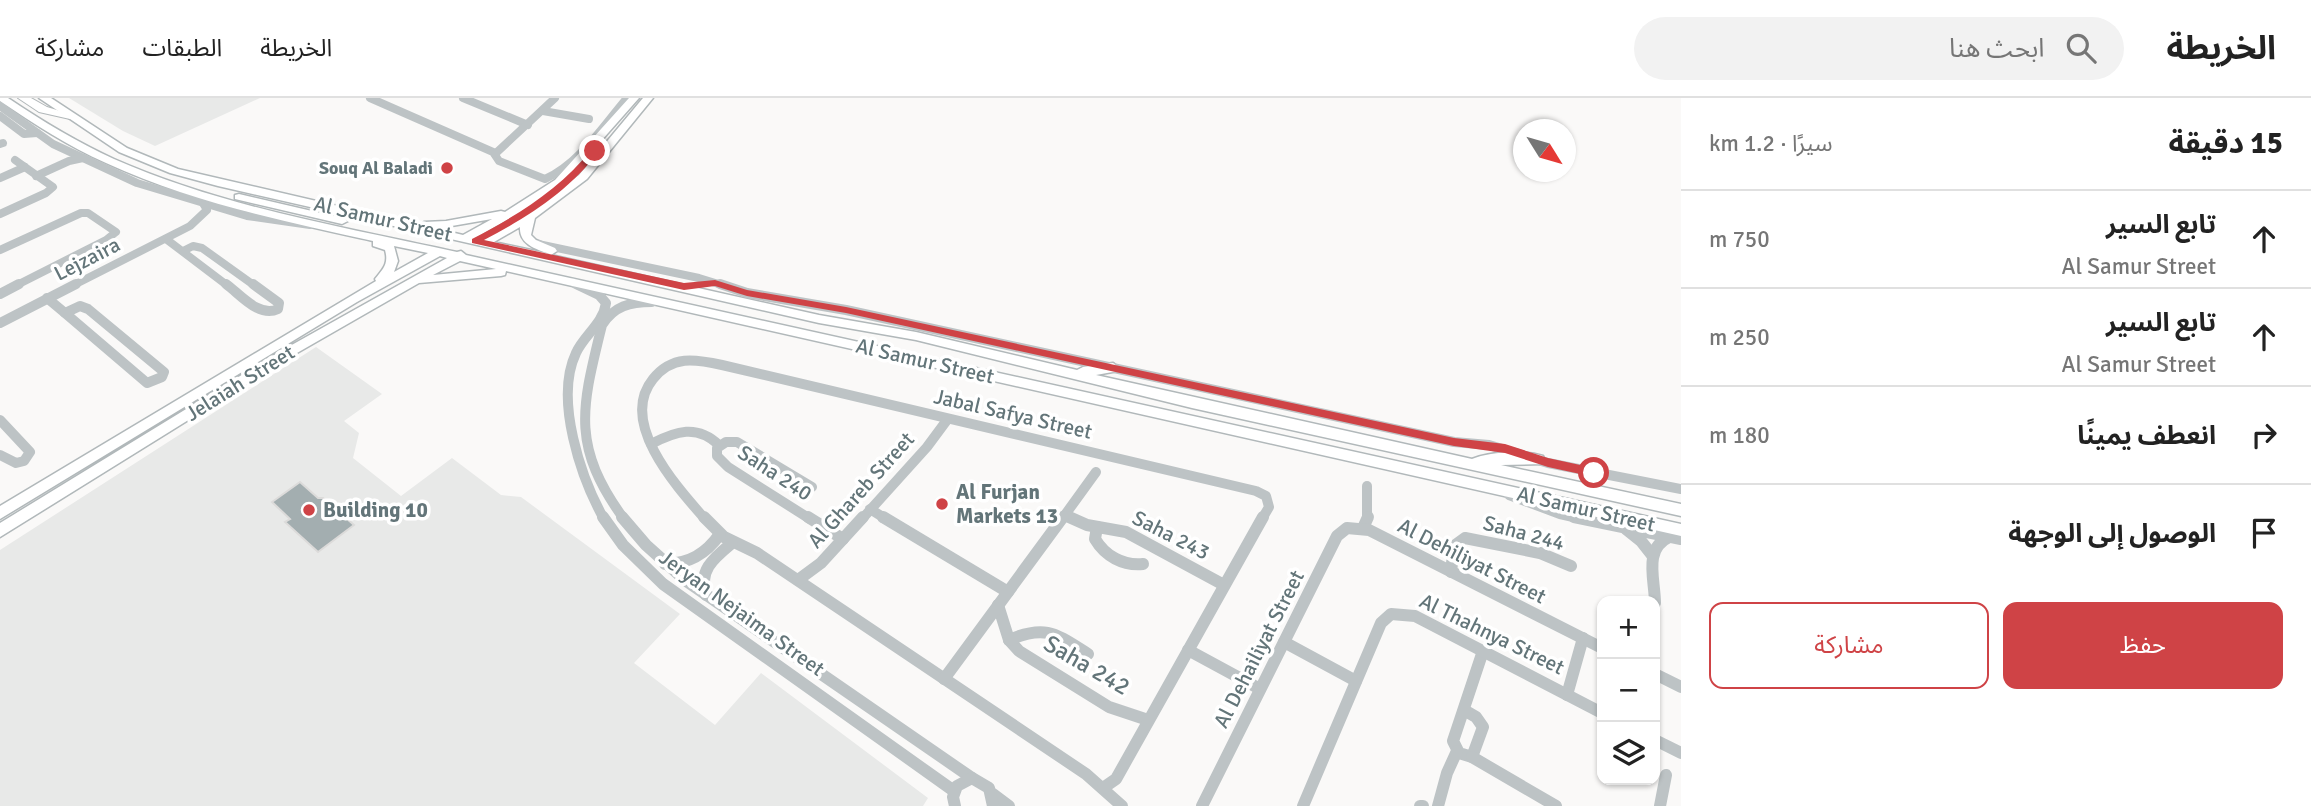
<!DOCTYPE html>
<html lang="ar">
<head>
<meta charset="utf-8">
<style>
	body { margin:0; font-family:Signika,"Noto Sans Arabic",sans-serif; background:#f2f2f2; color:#222; direction:rtl }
	.controls { position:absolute; right:21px; bottom:21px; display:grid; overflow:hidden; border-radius:14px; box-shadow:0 2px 5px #0004 }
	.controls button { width:63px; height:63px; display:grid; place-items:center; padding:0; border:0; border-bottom:2px solid #e0e0e0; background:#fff; color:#222; font:35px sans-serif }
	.compass { position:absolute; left:1513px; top:21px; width:63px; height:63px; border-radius:50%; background:#fff; box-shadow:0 2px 5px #0004; rotate:127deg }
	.stop { position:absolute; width:21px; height:21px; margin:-16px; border:5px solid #cf4346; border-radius:50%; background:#fff }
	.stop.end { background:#cf4346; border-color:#fff; box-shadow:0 2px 7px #0008 }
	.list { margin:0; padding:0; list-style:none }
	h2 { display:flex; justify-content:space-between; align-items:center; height:91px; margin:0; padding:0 28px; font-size:30px }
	h2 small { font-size:23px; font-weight:400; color:#767676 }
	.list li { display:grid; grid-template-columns:46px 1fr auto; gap:21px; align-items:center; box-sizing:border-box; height:98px; padding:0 28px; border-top:2px solid #e0e0e0 }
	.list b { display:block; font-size:26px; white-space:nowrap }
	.list p { margin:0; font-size:23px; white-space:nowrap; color:#767676 }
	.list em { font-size:23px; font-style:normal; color:#767676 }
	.actions { display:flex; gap:14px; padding:21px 28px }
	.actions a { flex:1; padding:16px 0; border:2px solid #cf4346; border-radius:14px; text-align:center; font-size:24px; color:#cf4346 }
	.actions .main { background:#cf4346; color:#fff }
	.icon { flex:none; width:38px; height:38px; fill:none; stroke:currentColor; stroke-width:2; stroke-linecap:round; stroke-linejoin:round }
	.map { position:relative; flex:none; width:1681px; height:708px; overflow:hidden; direction:ltr }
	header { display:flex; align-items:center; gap:42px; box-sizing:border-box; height:98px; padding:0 35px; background:#fff; border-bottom:2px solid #e0e0e0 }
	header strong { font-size:33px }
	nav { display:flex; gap:38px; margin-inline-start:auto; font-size:24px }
	.search { width:490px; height:63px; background:#f2f2f2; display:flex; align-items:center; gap:18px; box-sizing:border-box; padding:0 24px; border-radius:38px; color:#767676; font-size:26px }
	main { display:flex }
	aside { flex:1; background:#fff }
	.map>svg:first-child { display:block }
</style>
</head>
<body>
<header>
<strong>الخريطة</strong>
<div class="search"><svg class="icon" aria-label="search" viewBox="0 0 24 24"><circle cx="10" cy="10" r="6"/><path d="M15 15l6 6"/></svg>ابحث هنا</div>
<nav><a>الخريطة</a><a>الطبقات</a><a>مشاركة</a></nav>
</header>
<main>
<aside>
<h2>15 دقيقة<small>سيرًا · 1.2 km</small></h2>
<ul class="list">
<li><svg class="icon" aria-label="ahead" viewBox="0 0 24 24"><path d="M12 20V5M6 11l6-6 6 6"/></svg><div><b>تابع السير</b><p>Al Samur Street</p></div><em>750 m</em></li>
<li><svg class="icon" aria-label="ahead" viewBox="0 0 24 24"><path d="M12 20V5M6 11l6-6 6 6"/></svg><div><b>تابع السير</b><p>Al Samur Street</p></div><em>250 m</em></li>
<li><svg class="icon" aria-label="right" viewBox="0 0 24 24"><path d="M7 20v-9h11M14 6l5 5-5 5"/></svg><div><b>انعطف يمينًا</b></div><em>180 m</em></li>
<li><svg class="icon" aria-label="arrive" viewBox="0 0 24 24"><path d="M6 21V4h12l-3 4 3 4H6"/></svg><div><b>الوصول إلى الوجهة</b></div></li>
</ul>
<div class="actions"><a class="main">حفظ</a><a>مشاركة</a></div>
</aside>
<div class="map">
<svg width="1681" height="708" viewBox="0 0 1681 708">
	<rect width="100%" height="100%" fill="#faf9f8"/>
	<g fill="#e8e9e8">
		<polygon points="69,0 260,0 155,48 123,33"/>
		<polygon points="316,249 382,296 344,323 359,335 353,360 401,398 452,360 501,397 521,399 680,516 634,565 715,627 761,575 928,700 923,708 0,708 0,452"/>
	</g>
	<polygon fill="#a3aeb0" stroke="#dcdbda" stroke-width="2" points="300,384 318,400 323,400 354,427 318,454 285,424 290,421 272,404"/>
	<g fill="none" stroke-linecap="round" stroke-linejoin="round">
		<g stroke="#b1b8ba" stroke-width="3">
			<g id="major">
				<path d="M0 0H8C42 23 77 44 114 61 223 109 343 129 457 154L461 153 466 157 1681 426V438L506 173 505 177 501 178 419 185 290 259 0 439V425L281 253 447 160 440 158 357 204 0 421V408L376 183 375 181C383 171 389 166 385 152L373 148V143C282 123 191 104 106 65 68 48 34 26 0 3ZM394 148 428 155 394 174 398 163ZM460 163 496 171 433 177Z"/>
				<path d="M39 0H51L127 50 178 71 424 128V124L446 123 501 113 505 114 555 82 629 0H639L563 86 530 109 475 140 482 141 527 116 579 77 643 0H653L587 81 535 120 531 137 536 142 555 150 557 153 551 157 819 217 916 234 1077 272 1083 269 1113 265 1119 270 1118 273 1096 277 1472 361C1491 353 1523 352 1543 358L1545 362 1543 366 1501 367 1681 406V418L1192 310 916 242 819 225 218 88 170 75 119 54ZM492 121 463 137 430 129H446ZM520 129C519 146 535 151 550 156L494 144Z"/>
				<polygon points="239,96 342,120 348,123 342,126 235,101 235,97"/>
			</g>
		</g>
		<g stroke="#b1b7b9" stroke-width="2">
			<polygon id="highway" points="18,0 31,0 47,9 76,18 70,21 39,14"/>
		</g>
		<g stroke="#bdc3c5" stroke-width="8">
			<path d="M370 0 493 54 499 63 545 81C579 66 603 28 627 0"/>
			<polyline points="463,0 528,27"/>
			<polyline points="0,8 53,46 137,85 247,118 310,127"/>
			<polyline points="543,13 589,21"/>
			<polyline points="0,18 24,36 37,35"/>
			<polyline points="0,46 3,45"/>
			<polyline points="495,56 555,0"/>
			<polyline points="36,78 69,63 83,60"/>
			<polyline points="0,80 25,69"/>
			<polyline points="0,116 46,95 53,89 15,62"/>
			<polyline points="166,141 228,188"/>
			<polyline points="538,146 699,180 725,188"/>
			<polyline points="0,152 81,115 88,115 116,134 106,142 15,188"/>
			<polyline points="183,153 193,148 202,150 255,188"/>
			<polyline points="573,184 579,188"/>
			<polyline points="72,188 190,128 207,112 204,107"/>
		</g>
		<g stroke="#bdc3c5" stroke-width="10">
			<path d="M226 186C241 197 259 220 278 211L279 205 253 186"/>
			<path d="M576 186 599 197 606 205C603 226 584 237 576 255 554 301 581 380 604 421"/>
			<polyline points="720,186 747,195 846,212 1454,344 1489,347 1548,365 1681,391"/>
			<polyline points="0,196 19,186"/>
			<polyline points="47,200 65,215"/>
			<polygon points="80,208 88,211 164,274 162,279 147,285 65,215"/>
			<polyline points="0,225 76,186"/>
			<polyline points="0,322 30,354 24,363 16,365 0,357"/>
			<path d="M651 346C676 333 697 326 719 347"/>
			<polyline points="1367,388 1367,421"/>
			<polyline points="1509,397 1560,416 1582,421"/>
			<polyline points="870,411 886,421"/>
			<polyline points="1065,417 1073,421"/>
			<path d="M624 421C570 347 582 309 602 227 614 208 630 204 652 204"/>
			<path d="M705 421C676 388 618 324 653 281 672 257 695 261 722 267L1256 393 1266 398 1269 409 1262 421"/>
			<polyline points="810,421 728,369 717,358 717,350 726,344 737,344 812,389"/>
			<polyline points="862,421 927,349 947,322"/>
			<polyline points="1062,421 1096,374"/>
		</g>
		<g stroke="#bdc3c5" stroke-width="12">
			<polyline points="603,419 623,447 663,486 954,693"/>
			<polyline points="622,419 646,447 685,482 972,680"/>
			<polyline points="704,419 724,439 757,455 1086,676 1122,708"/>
			<polyline points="808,419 843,441"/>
			<polyline points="883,419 1008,494"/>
			<polyline points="1069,419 1087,427 1126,434 1224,487"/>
			<polyline points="1574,419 1681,441"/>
			<path d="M1097 429 1095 441C1105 458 1123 468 1143 466"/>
			<polyline points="1363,430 1368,419"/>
			<polyline points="1626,431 1641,443 1652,457"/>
			<path d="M665 466C689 466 706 456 720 436"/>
			<polyline points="1451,474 1454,448 1465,440 1540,455 1571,468"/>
			<polyline points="798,482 821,465 863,419"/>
			<path d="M706 497C698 472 714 460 732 445"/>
			<path d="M1655 505C1655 482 1643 451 1669 439"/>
			<polyline points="998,507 1009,542 1019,553 1109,609 1148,622"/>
			<path d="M1009 542C1046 526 1056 536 1088 556"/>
			<polyline points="1284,544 1356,583"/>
			<polyline points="1188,552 1260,591"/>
			<polyline points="1655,576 1681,589"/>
			<polyline points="944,581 1063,419"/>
			<polyline points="1567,597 1583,540"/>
			<polyline points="1464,612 1476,619 1483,629 1472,659 1459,655 1453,643 1483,553"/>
			<polyline points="1655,642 1681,655"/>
			<polyline points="1472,659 1556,708"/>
			<polyline points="1103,690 1116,681 1263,419"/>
			<polyline points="993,696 1009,708"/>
			<polyline points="955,708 953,699 957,688 972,680 989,690 993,708"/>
			<polyline points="1202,708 1337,438 1347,430 1369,432 1602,550"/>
			<polyline points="1303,708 1381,525 1391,516 1415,518 1602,615"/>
			<polyline points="1420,708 1423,708"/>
			<polyline points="1438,708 1447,675 1457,653"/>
			<polyline points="1660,708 1666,677"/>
		</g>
		<use href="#major" fill="#fff" fill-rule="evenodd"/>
		<use href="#highway" fill="#fff" fill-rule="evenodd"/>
	</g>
	<path fill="#cf4346" d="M592 51 599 53C569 93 528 119 484 142L684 185 715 182 747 192 846 209 1454 340 1505 346 1548 360 1594 370 1600 375 1594 379 1548 369 1505 355 1454 348 846 215 747 198 715 188 684 192 472 145V141C518 117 559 92 592 51Z"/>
	<g fill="#cf4346" stroke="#fff" stroke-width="2.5">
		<circle cx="447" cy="70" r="7"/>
		<circle cx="942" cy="406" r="7"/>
		<circle cx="309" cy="412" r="7"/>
	</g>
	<g text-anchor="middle" stroke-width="7" stroke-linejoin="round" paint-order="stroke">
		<g font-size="18" font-weight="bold" fill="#637579" stroke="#fff" text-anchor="end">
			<text x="433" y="76">Souq Al Baladi</text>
		</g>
		<g font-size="21" fill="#637579" stroke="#fff">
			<text transform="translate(383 121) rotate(13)" y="7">Al Samur Street</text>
			<text transform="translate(87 161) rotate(-27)" y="7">Lejzaira</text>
			<text transform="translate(925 263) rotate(13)" y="7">Al Samur Street</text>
			<text transform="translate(240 285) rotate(-32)" y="7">Jelaiah Street</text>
			<text transform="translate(1013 316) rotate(13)" y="7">Jabal Safya Street</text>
			<text transform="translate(775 375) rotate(33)" y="7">Saha 240</text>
			<text transform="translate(861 392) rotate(-48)" y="7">Al Ghareb Street</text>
			<text transform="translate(1586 411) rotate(13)" y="7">Al Samur Street</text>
			<text transform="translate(1524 435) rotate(15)" y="7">Saha 244</text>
			<text transform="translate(1171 437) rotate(27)" y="7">Saha 243</text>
			<text transform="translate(1472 463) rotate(27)" y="7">Al Dehiliyat Street</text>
			<text transform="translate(742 515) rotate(36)" y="7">Jeryan Nejaima Street</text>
			<text transform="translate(1492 536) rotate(26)" y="7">Al Thahnya Street</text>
			<text transform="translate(1259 551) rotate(-63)" y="7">Al Dehailiyat Street</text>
		</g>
		<g font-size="21" font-weight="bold" fill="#637579" stroke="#fff" text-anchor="start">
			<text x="956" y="401">Al Furjan<tspan x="956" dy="24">Markets 13</tspan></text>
			<text x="323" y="419">Building 10</text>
		</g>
		<g font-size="24" fill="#637579" stroke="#fff">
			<text transform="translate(1087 567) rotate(30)" y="8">Saha 242</text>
		</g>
	</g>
</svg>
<div class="controls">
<button>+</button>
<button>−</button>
<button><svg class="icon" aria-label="layers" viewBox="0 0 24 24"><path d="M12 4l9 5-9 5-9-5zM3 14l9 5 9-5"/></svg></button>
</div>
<svg class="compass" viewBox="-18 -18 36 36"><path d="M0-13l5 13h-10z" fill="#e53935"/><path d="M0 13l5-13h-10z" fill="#767676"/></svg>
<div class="stop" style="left:1594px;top:375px"></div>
<div class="stop end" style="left:595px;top:53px"></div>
</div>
</main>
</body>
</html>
